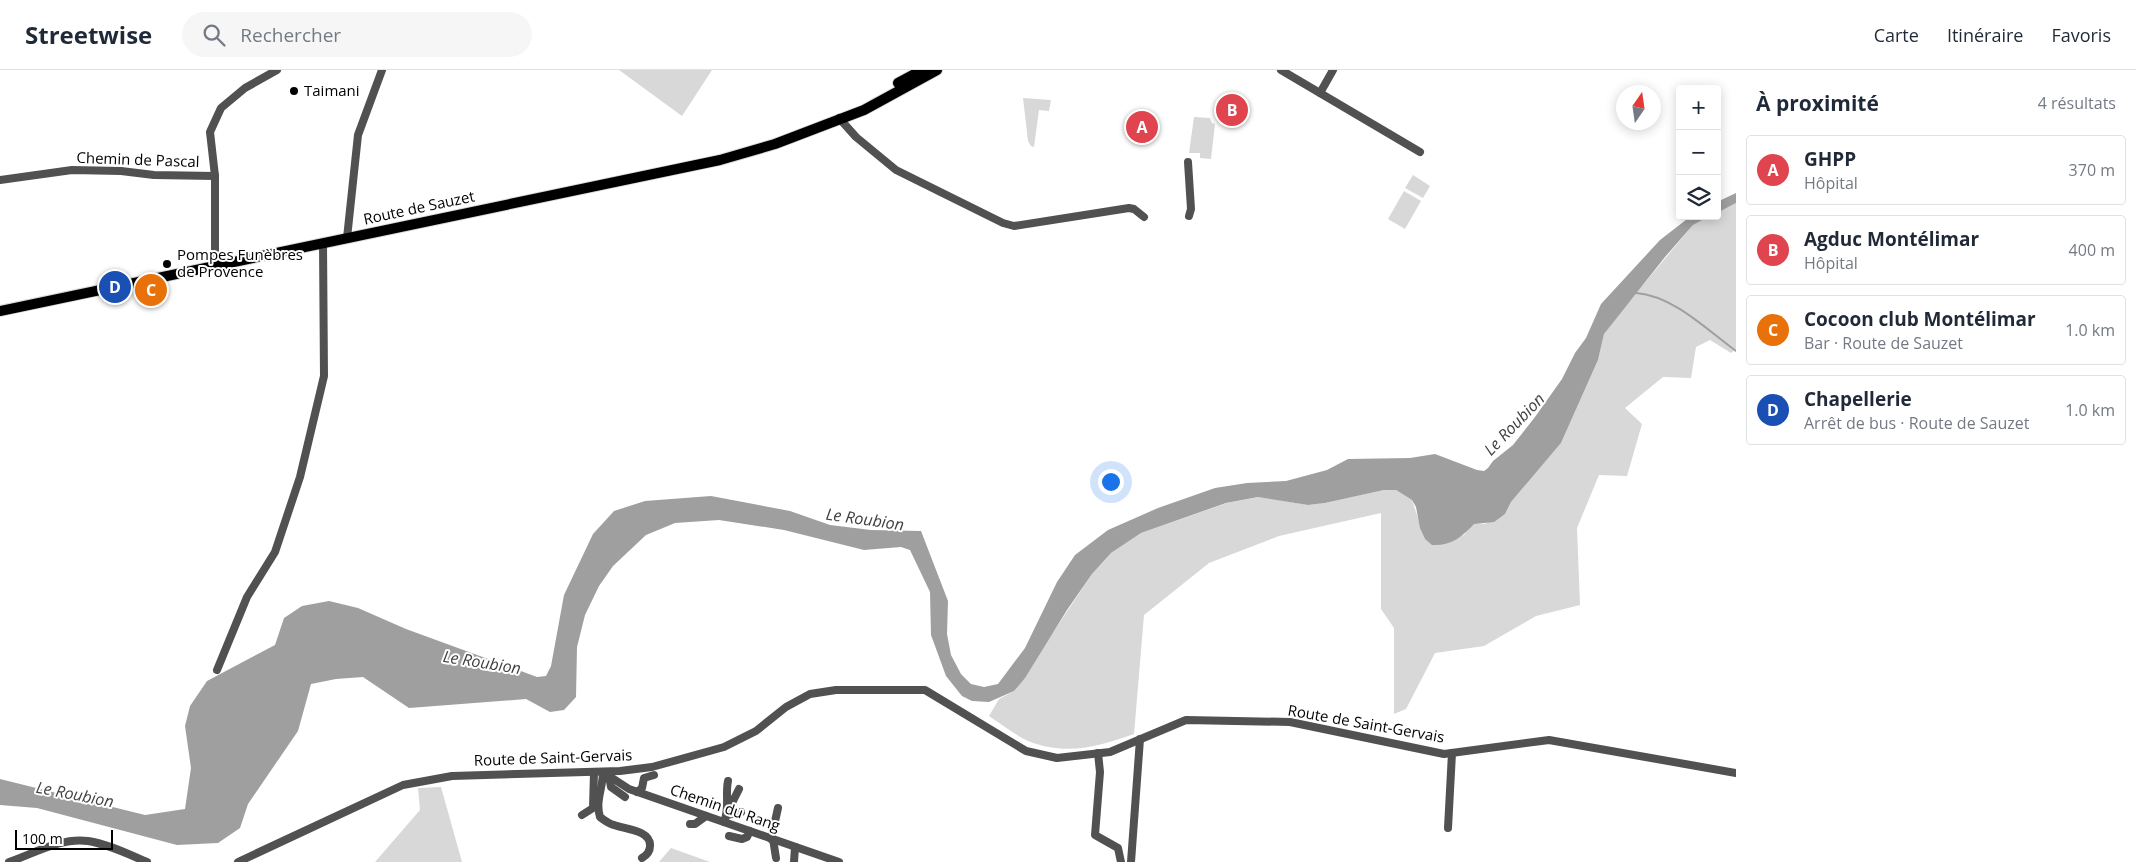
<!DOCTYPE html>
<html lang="fr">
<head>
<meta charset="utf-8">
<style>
	body { margin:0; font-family:"Open Sans",sans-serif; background:#f6f6f7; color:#1f2937 }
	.controls { position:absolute; right:15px; top:15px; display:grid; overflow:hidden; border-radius:5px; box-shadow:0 2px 12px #0003 }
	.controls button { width:45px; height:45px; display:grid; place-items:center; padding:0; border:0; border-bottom:1px solid #e0e1e3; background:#fff; color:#1f2937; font:25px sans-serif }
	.compass { position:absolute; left:1616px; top:15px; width:45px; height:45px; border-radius:50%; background:#fff; box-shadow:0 2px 12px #0003; rotate:13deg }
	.scale { position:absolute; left:15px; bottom:12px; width:98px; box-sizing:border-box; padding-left:5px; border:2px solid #000; border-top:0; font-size:14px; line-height:18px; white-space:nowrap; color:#000; -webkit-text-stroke:4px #fff; paint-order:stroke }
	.you { position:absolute; left:1110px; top:411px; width:18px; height:18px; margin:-12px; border:4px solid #fff; border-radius:50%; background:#1a73e8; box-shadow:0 0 0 8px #1a73e833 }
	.badge { display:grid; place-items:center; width:32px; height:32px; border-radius:50%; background:#0b8043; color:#fff; font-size:16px; font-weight:700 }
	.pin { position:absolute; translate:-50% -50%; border:2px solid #fff; box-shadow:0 1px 5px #0006 }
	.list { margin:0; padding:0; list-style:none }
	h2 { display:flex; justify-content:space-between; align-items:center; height:65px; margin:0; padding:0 20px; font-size:21px }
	h2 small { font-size:16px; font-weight:400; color:#747a83 }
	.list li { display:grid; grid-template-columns:32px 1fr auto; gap:15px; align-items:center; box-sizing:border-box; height:70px; margin:0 10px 10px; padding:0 10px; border:1px solid #e0e1e3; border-radius:5px }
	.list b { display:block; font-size:19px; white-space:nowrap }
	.list p { margin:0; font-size:16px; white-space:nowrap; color:#747a83 }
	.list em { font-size:16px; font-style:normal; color:#747a83 }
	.icon { flex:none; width:28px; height:28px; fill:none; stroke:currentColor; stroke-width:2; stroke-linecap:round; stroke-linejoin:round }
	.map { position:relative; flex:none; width:1736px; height:792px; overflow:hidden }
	header { display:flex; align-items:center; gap:30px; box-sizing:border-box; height:70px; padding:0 25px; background:#fff; border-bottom:1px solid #e0e1e3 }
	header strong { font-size:24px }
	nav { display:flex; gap:28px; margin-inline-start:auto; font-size:18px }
	.search { width:350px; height:45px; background:#f6f6f7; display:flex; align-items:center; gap:12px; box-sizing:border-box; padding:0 18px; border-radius:28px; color:#747a83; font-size:19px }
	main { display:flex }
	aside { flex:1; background:#fff }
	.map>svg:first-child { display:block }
</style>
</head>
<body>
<header>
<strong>Streetwise</strong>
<div class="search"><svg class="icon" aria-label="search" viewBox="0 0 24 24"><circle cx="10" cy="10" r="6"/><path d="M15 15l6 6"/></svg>Rechercher</div>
<nav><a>Carte</a><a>Itinéraire</a><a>Favoris</a></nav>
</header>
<main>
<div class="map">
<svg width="1736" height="792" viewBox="0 0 1736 792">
	<rect width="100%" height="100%" fill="#fff"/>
	<g fill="#d8d8d8">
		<polygon points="619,0 712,0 682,46"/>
		<polygon points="1023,28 1051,30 1049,41 1039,40 1034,77 1031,76 1028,71"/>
		<polygon points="1194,47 1210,48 1212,53 1215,54 1211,89 1200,88 1200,83 1189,83"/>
		<polygon points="1413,105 1430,116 1423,128 1405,118"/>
		<polygon points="1404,121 1421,131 1405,159 1388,149"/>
		<path d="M1736 133V279L1731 283 1710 270 1696 277 1691 308 1663 307 1625 338 1642 354 1627 406 1599 405 1577 458 1580 535 1536 546 1484 576 1435 583 1406 639 1394 644V558L1381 539V443L1279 466 1209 493 1144 545 1134 664C1097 677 1066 686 1028 671 1015 665 1001 654 989 646L999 629 1014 621 1092 504 1111 483 1141 463 1227 433 1259 427 1308 435 1325 433 1384 420H1396L1412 430 1425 469 1464 465 1474 453 1484 454 1505 444 1511 432 1561 373 1598 290 1604 264 1613 251 1693 155 1710 146H1717V143Z"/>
		<polygon points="441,717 462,792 375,792 420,740 418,718"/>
		<polygon points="671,778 710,792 659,792"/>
	</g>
	<g fill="#9f9f9f">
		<polygon points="1736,123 1736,133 1717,143 1717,132"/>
		<path d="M1691 146H1710L1693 155 1665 187 1604 264 1598 290 1561 373 1511 432 1505 444 1494 452 1474 454C1462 467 1451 476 1432 475L1425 469 1420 458 1416 437 1412 430 1396 420H1384L1325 433 1308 435 1258 427 1226 433 1141 463 1111 483 1092 504 1067 540 1025 608 1014 621 989 632 972 631 962 626 946 606 931 565 930 522 910 480 901 477 864 480 784 460 719 450 675 453 646 465 613 496 599 516 585 545 577 577 576 627 564 640 550 642 526 629 409 638 363 607 336 609 311 614 298 661 248 734 240 758 218 773 177 775 37 738 0 735V709L145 745 185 739 191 698 185 656 190 636 207 611 275 575 284 548 302 536 329 531 358 538 406 559 537 607 546 606 551 596 564 525 593 464 614 441 645 431 711 426 790 441 830 455 871 460 921 461 948 531 947 564 951 585 961 604 971 614 984 617 998 614 1025 578 1057 512 1075 485 1108 460 1158 438 1215 418 1247 413 1286 411 1327 400 1348 389 1410 388 1435 384 1477 400 1484 401 1488 398 1493 391 1513 375 1535 347 1562 309 1575 283 1586 268 1601 234 1660 170Z"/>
	</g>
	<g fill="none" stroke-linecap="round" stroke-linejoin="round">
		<path stroke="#9f9f9f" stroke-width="2" d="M1636 223C1674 226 1707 260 1736 281"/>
		<g stroke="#dbdbdb" stroke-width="12">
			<g id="major">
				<polyline points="898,13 922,0"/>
				<polyline points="0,241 720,90 775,74 864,40 937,0"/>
			</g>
		</g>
		<g stroke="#515151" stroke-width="8">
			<polyline points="1281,0 1420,82"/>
			<polyline points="1320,23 1333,0"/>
			<polyline points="839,48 856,67 896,100 1003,153 1014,156 1129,138 1134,139 1144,147"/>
			<polyline points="1188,92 1191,139 1189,146"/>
			<polyline points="0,110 72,100 121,101 154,105 215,106"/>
			<polyline points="347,168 358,65 382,0"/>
			<polyline points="215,196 215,106 210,62 221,38 245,18 277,0"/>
			<polyline points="217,600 247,527 275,482 300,407 324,306 323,173"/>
			<polyline points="1098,683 1100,702 1095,765 1118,778 1121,792"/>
			<path d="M603 702C603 718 595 731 600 747 604 750 609 754 614 755 625 759 651 760 650 776 650 782 647 785 642 788"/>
			<polyline points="608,702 609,706 629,719 839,792"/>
			<polyline points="609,706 611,717 625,727"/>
			<polyline points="637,722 642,718 644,708 654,705"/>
			<polyline points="728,741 739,719"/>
			<polyline points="582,745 593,738 594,702"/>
			<polyline points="727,745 741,742"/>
			<path d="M724 752C730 738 725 725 728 711"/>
			<polyline points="690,754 695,754 706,746"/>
			<polyline points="1448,758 1452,683"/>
			<polyline points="729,766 742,769 747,767 750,761"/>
			<polyline points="771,769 778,738"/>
			<polyline points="773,769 776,788"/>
			<path d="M9 792C33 784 61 767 88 771 108 774 128 784 147 792"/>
			<polyline points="238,792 403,715 452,706 620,701 652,697 724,677 756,661 786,637 810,624 836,620 925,620 1026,681 1057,688 1110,682 1186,650 1290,652 1444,684 1549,670 1736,703"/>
			<polyline points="794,792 795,777"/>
			<polyline points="1131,792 1140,669"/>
		</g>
		<use href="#major" stroke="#000" stroke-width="10"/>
	</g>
	<g fill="#000" stroke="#fff" stroke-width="2">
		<circle cx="294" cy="21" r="5"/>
		<circle cx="167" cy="194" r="5"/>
	</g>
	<g text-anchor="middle" stroke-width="4" stroke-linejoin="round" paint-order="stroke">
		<g font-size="15" fill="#000" stroke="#fff" text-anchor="start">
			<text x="304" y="26">Taimani</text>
			<text x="177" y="190">Pompes Funèbres<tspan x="177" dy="17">de Provence</tspan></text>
		</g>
		<g font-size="15" fill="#000" stroke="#fff">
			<text transform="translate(138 90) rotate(2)" y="5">Chemin de Pascal</text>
			<text transform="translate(419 138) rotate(-12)" y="5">Route de Sauzet</text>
			<text transform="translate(1366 654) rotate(10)" y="5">Route de Saint-Gervais</text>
			<text transform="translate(553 688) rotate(-2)" y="5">Route de Saint-Gervais</text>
			<text transform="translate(725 738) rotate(19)" y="5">Chemin du Rang</text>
		</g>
		<g font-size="16" font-style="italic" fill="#404040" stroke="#fff">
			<text transform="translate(1514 354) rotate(-46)" y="6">Le Roubion</text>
			<text transform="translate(865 449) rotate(8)" y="6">Le Roubion</text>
			<text transform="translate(482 592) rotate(9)" y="6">Le Roubion</text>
			<text transform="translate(75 724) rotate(11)" y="6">Le Roubion</text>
		</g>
	</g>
</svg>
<div class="controls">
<button>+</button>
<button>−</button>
<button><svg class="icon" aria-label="layers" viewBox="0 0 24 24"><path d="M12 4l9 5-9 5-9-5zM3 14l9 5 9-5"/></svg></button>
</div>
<svg class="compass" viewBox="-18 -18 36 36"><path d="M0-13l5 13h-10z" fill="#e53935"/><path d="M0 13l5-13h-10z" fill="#747a83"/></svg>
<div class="scale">100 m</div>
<div class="you"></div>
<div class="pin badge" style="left:1142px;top:57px;background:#e0444e">A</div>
<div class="pin badge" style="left:1232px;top:40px;background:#e0444e">B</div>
<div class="pin badge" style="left:151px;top:220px;background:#e8710a">C</div>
<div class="pin badge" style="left:115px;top:217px;background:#1a4fb4">D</div>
</div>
<aside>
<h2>À proximité<small>4 résultats</small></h2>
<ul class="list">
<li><span class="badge" style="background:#e0444e">A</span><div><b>GHPP</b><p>Hôpital</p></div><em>370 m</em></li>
<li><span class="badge" style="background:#e0444e">B</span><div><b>Agduc Montélimar</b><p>Hôpital</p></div><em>400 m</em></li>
<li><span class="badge" style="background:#e8710a">C</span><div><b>Cocoon club Montélimar</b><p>Bar · Route de Sauzet</p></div><em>1.0 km</em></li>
<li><span class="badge" style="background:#1a4fb4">D</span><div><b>Chapellerie</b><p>Arrêt de bus · Route de Sauzet</p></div><em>1.0 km</em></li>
</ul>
</aside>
</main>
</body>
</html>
